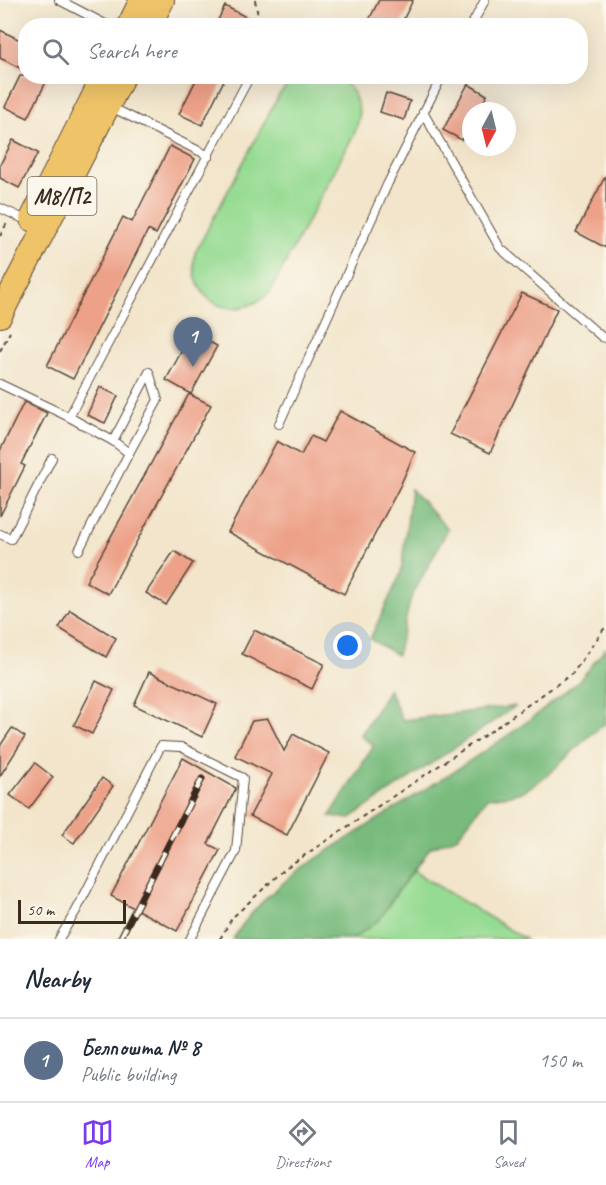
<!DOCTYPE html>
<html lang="en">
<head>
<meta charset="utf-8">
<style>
	body { margin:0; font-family:Caveat,sans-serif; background:#f6f6f7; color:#1f2937 }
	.compass { position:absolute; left:462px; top:102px; width:54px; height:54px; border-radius:50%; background:#fff; box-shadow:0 6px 24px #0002; rotate:187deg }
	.scale { position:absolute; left:18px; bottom:15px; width:108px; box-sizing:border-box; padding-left:6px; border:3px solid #3b2a1e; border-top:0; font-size:16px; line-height:21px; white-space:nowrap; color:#3b2a1e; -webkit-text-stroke:4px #fbf7ec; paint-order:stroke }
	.you { position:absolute; left:348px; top:646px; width:21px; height:21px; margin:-15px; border:4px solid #fff; border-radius:50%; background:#1a73e8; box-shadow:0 0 0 9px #1a73e833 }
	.badge { display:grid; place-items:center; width:39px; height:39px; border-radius:50%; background:#7c3aed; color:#fff; font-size:20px; font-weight:700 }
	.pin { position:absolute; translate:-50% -50px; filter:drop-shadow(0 2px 3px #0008) }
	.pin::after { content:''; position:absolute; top:32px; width:21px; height:18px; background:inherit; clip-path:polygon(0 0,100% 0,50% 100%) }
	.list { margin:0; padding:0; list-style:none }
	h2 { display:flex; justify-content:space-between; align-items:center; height:78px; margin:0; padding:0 24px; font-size:26px }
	h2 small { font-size:20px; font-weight:400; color:#747a83 }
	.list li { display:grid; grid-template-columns:39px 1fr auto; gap:18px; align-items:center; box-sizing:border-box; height:84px; padding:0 24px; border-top:2px solid #e0e1e3 }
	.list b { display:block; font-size:22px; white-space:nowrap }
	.list p { margin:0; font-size:20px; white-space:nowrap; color:#747a83 }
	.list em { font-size:20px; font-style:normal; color:#747a83 }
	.icon { flex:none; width:33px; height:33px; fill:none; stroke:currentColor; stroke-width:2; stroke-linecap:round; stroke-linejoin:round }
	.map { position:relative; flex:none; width:606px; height:939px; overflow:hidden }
	.search { position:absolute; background:#fff; box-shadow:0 6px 24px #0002; left:18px; right:18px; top:18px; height:66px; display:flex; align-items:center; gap:15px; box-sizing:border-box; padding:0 21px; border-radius:24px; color:#747a83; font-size:22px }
	.sheet { height:162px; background:#fff }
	nav { display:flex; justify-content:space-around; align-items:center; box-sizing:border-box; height:84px; border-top:2px solid #e0e1e3; background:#fff; font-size:16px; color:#747a83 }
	nav a { display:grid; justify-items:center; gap:3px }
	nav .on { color:#7c3aed }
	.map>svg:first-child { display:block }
</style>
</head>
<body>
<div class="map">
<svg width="606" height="939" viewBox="0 0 606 939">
	<rect width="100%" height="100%" fill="#fbf7ec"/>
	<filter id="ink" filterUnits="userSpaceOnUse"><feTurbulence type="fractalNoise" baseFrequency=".0167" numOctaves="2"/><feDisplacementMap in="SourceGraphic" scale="12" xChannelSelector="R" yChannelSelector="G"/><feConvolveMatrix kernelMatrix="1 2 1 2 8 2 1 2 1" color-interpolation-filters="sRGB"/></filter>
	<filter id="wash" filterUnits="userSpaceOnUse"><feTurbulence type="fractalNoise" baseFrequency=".008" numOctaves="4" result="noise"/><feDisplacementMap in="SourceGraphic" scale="24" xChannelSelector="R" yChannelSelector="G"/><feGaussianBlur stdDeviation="1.35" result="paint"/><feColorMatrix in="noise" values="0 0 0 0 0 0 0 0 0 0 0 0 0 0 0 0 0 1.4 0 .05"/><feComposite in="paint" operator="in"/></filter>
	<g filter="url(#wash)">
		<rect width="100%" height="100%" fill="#f2e5cb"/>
		<g fill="#96db93" stroke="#688258" stroke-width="1.5">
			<path d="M298 77C309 76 322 75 332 76 350 79 360 103 359 118 358 123 356 128 355 132L270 292C234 326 187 302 195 253L279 95 288 84Z"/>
			<polygon points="413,871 525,939 353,939 397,892"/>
		</g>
		<g fill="#78bb7d" stroke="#5a724e" stroke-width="1.5">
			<polygon points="411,489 448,529 411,598 397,655 370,639 401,573"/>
			<path d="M606 648V723C578 742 557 772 527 789 516 796 500 796 487 798L458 836 430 848 397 892 380 919 353 939H233C263 888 320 856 369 825 437 781 515 736 576 683 587 673 596 659 606 648Z"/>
			<polygon points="389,689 402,720 516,706 349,819 330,816 374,745 360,736"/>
		</g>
		<g id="blocks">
			<g fill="#eda188">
				<polygon points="379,0 413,0 400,26 366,26"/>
				<polygon points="225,6 263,26 215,26"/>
				<polygon points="0,30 26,43 26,71 0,58"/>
				<polygon points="20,76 49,76 28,118 5,107"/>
				<polygon points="198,76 226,76 202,125 179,114"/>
				<polygon points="468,84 487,95 478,111 471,111 471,124 462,140 443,130"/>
				<polygon points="386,93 410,101 404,120 380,112"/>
				<polygon points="13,140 38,153 19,188 0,178 0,165"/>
				<polygon points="170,146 195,159 156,234 148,230 73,379 47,366 123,217 132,222"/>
				<polygon points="606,175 606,248 576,232"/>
				<polygon points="522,293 557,309 490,453 450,434"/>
				<polygon points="192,332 217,346 191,394 166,380"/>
				<polygon points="100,387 118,396 105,423 87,415"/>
				<polygon points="189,394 211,405 108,594 86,582"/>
				<polygon points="24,402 47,413 21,464 25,466 0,516 0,451"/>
				<polygon points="340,411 415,452 400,486 344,594 228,532 277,441 301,455 311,436 323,442"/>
				<polygon points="174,551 193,563 166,605 146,593"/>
				<polygon points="70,610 116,638 106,657 59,628"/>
				<polygon points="254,630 324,664 312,689 242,654"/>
				<polygon points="149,672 217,704 202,737 134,705"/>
				<polygon points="96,681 114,690 92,734 74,725"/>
				<polygon points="268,719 284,751 293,734 329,753 287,835 250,816 272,774 235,756 252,721"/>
				<polygon points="12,728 25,737 0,776 0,746"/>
				<polygon points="183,758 236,788 208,844 220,850 177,931 111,896"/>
				<polygon points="35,763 53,777 29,809 10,795"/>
				<polygon points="102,778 113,786 74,843 62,835"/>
			</g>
		</g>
	</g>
	<g filter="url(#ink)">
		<use href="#blocks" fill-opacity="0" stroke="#564638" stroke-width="1.5"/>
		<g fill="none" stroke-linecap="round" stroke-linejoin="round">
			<g stroke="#564638" stroke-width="10">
				<g id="lane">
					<polyline points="59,0 109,26"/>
					<polyline points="471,26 485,0"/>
					<polyline points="111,107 209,156"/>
					<polyline points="423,112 500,248 602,337 606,338"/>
					<polyline points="0,208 28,221"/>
					<polyline points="0,384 69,417 250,76"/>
					<polyline points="69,417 113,441 129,453 79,550"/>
					<polyline points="279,424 388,183 442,76"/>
					<polyline points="113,441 149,372 158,400 129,453"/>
					<polyline points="0,534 11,539 52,458"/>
					<polyline points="59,939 76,911 161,746 181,747 243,778 236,851 190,939"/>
				</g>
			</g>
			<g stroke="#564638" stroke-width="26">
				<g id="primary">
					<polyline points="129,26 142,0"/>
					<polyline points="149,26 162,0"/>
					<polyline points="32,219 104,76"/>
					<polyline points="0,315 123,76"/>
				</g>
			</g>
			<g stroke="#564638" stroke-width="2" stroke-dasharray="4.5 4.5" stroke-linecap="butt">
				<polyline points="255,0 260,26"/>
				<polyline points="0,236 7,223"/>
				<polyline points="0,351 10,332"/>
				<polyline points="220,939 232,918 287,867 491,731 573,673 606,626"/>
			</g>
			<use href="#lane" stroke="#fff" stroke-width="8"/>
			<use href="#primary" stroke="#efc469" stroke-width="24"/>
			<g stroke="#3b2a1e" stroke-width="7">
				<polyline id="rail" points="120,939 202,779"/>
			</g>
			<use href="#rail" stroke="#fbf7ec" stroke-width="4.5" stroke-dasharray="14" stroke-linecap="butt"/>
		</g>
	</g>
	<g text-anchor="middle" stroke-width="5" stroke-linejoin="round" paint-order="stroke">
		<rect fill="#fbf7ec" stroke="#75685c" stroke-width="1.5" x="27.5" y="177" width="69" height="38" rx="4.5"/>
		<g font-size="22" font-weight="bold" fill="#3b2a1e">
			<text x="62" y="204">М8/П2</text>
		</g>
	</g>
</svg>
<svg class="compass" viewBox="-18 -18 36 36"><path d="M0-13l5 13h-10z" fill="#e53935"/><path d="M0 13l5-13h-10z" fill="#747a83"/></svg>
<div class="scale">50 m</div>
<div class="you"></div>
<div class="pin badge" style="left:193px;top:367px;background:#5c6f8a">1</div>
<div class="search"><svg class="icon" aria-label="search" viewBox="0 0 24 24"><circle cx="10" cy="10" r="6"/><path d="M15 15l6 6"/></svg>Search here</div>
</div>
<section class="sheet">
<h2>Nearby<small></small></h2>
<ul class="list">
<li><span class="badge" style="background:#5c6f8a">1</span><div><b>Белпошта № 8</b><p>Public building</p></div><em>150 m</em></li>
</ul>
</section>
<nav>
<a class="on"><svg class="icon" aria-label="map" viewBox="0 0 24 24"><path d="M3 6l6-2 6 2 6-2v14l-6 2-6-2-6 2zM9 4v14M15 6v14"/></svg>Map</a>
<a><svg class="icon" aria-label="directions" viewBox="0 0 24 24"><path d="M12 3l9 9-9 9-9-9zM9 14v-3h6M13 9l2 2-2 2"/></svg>Directions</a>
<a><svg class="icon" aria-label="saved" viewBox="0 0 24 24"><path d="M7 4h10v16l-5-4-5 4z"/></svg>Saved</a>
</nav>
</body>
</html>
